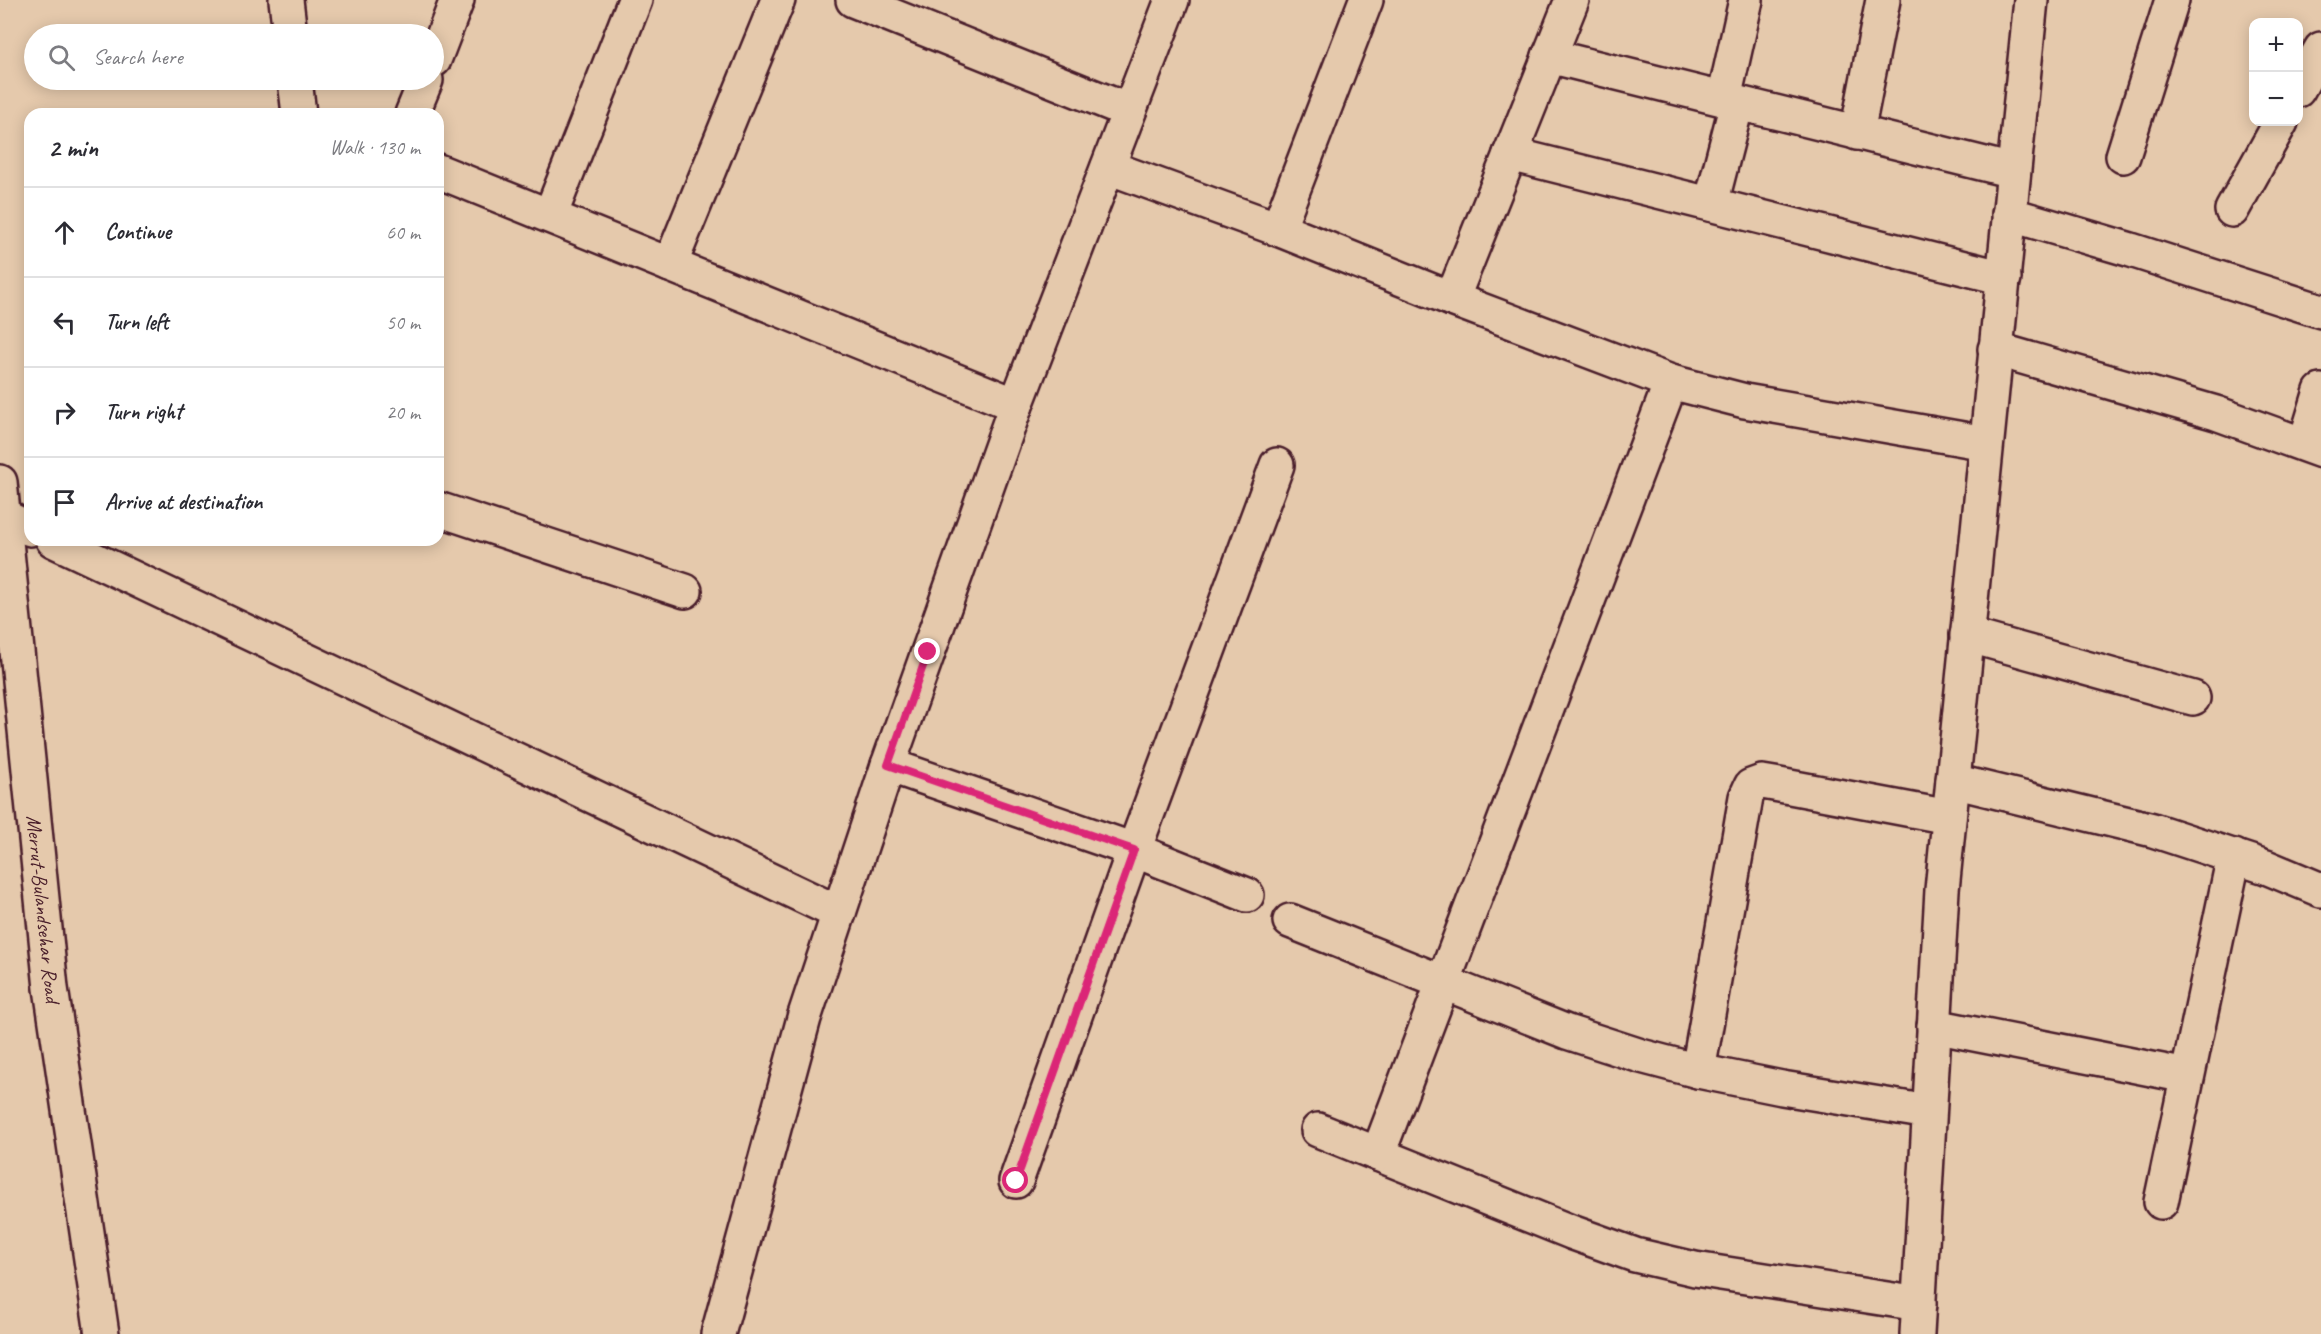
<!DOCTYPE html>
<html lang="en">
<head>
<meta charset="utf-8">
<style>
	body { margin:0; font-family:Caveat,sans-serif; background:#f2f2f3; color:#2b2b33 }
	.controls { position:absolute; right:18px; top:18px; display:grid; overflow:hidden; border-radius:12px; box-shadow:0 3px 15px #0003 }
	.controls button { width:54px; height:54px; display:grid; place-items:center; padding:0; border:0; border-bottom:2px solid #e1e1e2; background:#fff; color:#2b2b33; font:30px sans-serif }
	.stop { position:absolute; width:18px; height:18px; margin:-14px; border:4px solid #db2777; border-radius:50%; background:#fff }
	.stop.end { background:#db2777; border-color:#fff; box-shadow:0 2px 6px #0008 }
	.list { margin:0; padding:0; list-style:none }
	h2 { display:flex; justify-content:space-between; align-items:center; height:78px; margin:0; padding:0 24px; font-size:26px }
	h2 small { font-size:20px; font-weight:400; color:#7c7c81 }
	.list li { display:grid; grid-template-columns:39px 1fr auto; gap:18px; align-items:center; box-sizing:border-box; height:90px; padding:0 24px; border-top:2px solid #e1e1e2 }
	.list b { display:block; font-size:22px; white-space:nowrap }
	.list em { font-size:20px; font-style:normal; color:#7c7c81 }
	.icon { flex:none; width:33px; height:33px; fill:none; stroke:currentColor; stroke-width:2; stroke-linecap:round; stroke-linejoin:round }
	.map { position:relative; flex:none; width:2321px; height:1334px; overflow:hidden }
	.search { position:absolute; background:#fff; box-shadow:0 3px 15px #0003; left:24px; top:24px; width:420px; height:66px; display:flex; align-items:center; gap:15px; box-sizing:border-box; padding:0 21px; border-radius:33px; color:#7c7c81; font-size:22px }
	.panel { position:absolute; background:#fff; box-shadow:0 3px 15px #0003; left:24px; top:108px; width:420px; height:438px; border-radius:18px }
	.map>svg:first-child { display:block }
</style>
</head>
<body>
<div class="map">
<svg width="2321" height="1334" viewBox="0 0 2321 1334">
	<rect width="100%" height="100%" fill="#e5c9ac"/>
	<filter id="ink" filterUnits="userSpaceOnUse"><feTurbulence type="fractalNoise" baseFrequency=".0167" numOctaves="2"/><feDisplacementMap in="SourceGraphic" scale="12" xChannelSelector="R" yChannelSelector="G"/><feConvolveMatrix kernelMatrix="1 2 1 2 8 2 1 2 1" color-interpolation-filters="sRGB"/></filter>
	<g filter="url(#ink)">
		<g fill="none" stroke-linecap="round" stroke-linejoin="round">
			<g stroke="#4a1f2b" stroke-width="38">
				<g id="street">
					<polyline points="286,0 290,34"/>
					<polyline points="853,0 1129,111"/>
					<polyline points="1549,56 2013,171"/>
					<polyline points="434,60 457,0"/>
					<polyline points="295,80 299,114"/>
					<polyline points="2298,90 2321,49"/>
					<polyline points="1724,99 1746,0"/>
					<polyline points="412,114 426,80"/>
					<polyline points="1857,133 1883,0"/>
					<polyline points="1510,154 2004,278"/>
					<polyline points="2123,156 2172,0"/>
					<polyline points="1108,167 1278,229 1452,299 1671,382 1745,401 1986,443"/>
					<polyline points="438,171 1016,405"/>
					<polyline points="1711,204 1737,103"/>
					<polyline points="2232,210 2281,122"/>
					<polyline points="2009,214 2131,250 2321,311"/>
					<polyline points="550,216 635,0"/>
					<polyline points="1278,229 1366,0"/>
					<polyline points="670,265 778,0"/>
					<polyline points="1452,299 1572,0"/>
					<polyline points="1995,349 2216,413 2321,451"/>
					<polyline points="2305,444 2321,391"/>
					<polyline points="438,509 685,591"/>
					<polyline points="3,516 30,529"/>
					<polyline points="53,540 839,913"/>
					<polyline points="1967,635 2193,698"/>
					<polyline points="888,765 1134,850 1247,895"/>
					<polyline points="1953,781 2153,830 2266,867 2321,890"/>
					<polyline points="1290,921 1567,1032 1641,1056 1698,1071 1782,1088 1929,1112"/>
					<polyline points="1934,1026 2187,1076"/>
					<polyline points="1698,1071 1746,797 1751,786 1762,782 1774,784 1949,817"/>
					<polyline points="1318,1130 1571,1232 1635,1255 1695,1269 1919,1304"/>
					<polyline points="1378,1154 1671,382"/>
					<polyline points="1016,1181 1134,850 1277,465"/>
					<polyline points="2161,1202 2234,856"/>
					<polyline points="1917,1334 1942,890 2031,0"/>
				</g>
			</g>
			<g stroke="#4a1f2b" stroke-width="38">
				<polyline id="secondary" points="718,1334 804,1018 888,765 1016,405 1172,0"/>
			</g>
			<g stroke="#4a1f2b" stroke-width="38">
				<g id="primary">
					<path id="s1" d="M0 482 51 988 102 1334"/>
				</g>
			</g>
			<use href="#street" stroke="#e5c9ac" stroke-width="33"/>
			<use href="#secondary" stroke="#e5c9ac" stroke-width="33"/>
			<use href="#primary" stroke="#e5c9ac" stroke-width="33"/>
		</g>
	</g>
	<g fill="none" stroke-linecap="round" stroke-linejoin="round" filter="url(#ink)">
		<polyline stroke="#db2777" stroke-width="8" points="928,652 888,765 1134,850 1016,1181"/>
	</g>
	<g text-anchor="middle" stroke-width="6" stroke-linejoin="round" paint-order="stroke">
		<g font-size="21" fill="#4a1f2b" stroke="#e5c9ac">
			<text dy="7" stroke="none"><textPath href="#s1" startOffset="429">Merrut-Bulandsehar Road</textPath></text>
		</g>
	</g>
</svg>
<div class="controls">
<button>+</button>
<button>−</button>
</div>
<div class="stop" style="left:1016px;top:1181px"></div>
<div class="stop end" style="left:928px;top:652px"></div>
<div class="search"><svg class="icon" aria-label="search" viewBox="0 0 24 24"><circle cx="10" cy="10" r="6"/><path d="M15 15l6 6"/></svg>Search here</div>
<section class="panel">
<h2>2 min<small>Walk · 130 m</small></h2>
<ul class="list">
<li><svg class="icon" aria-label="ahead" viewBox="0 0 24 24"><path d="M12 20V5M6 11l6-6 6 6"/></svg><div><b>Continue</b></div><em>60 m</em></li>
<li><svg class="icon" aria-label="left" viewBox="0 0 24 24"><path d="M17 20v-9H6M10 6l-5 5 5 5"/></svg><div><b>Turn left</b></div><em>50 m</em></li>
<li><svg class="icon" aria-label="right" viewBox="0 0 24 24"><path d="M7 20v-9h11M14 6l5 5-5 5"/></svg><div><b>Turn right</b></div><em>20 m</em></li>
<li><svg class="icon" aria-label="arrive" viewBox="0 0 24 24"><path d="M6 21V4h12l-3 4 3 4H6"/></svg><div><b>Arrive at destination</b></div></li>
</ul>
</section>
</div>
</body>
</html>
